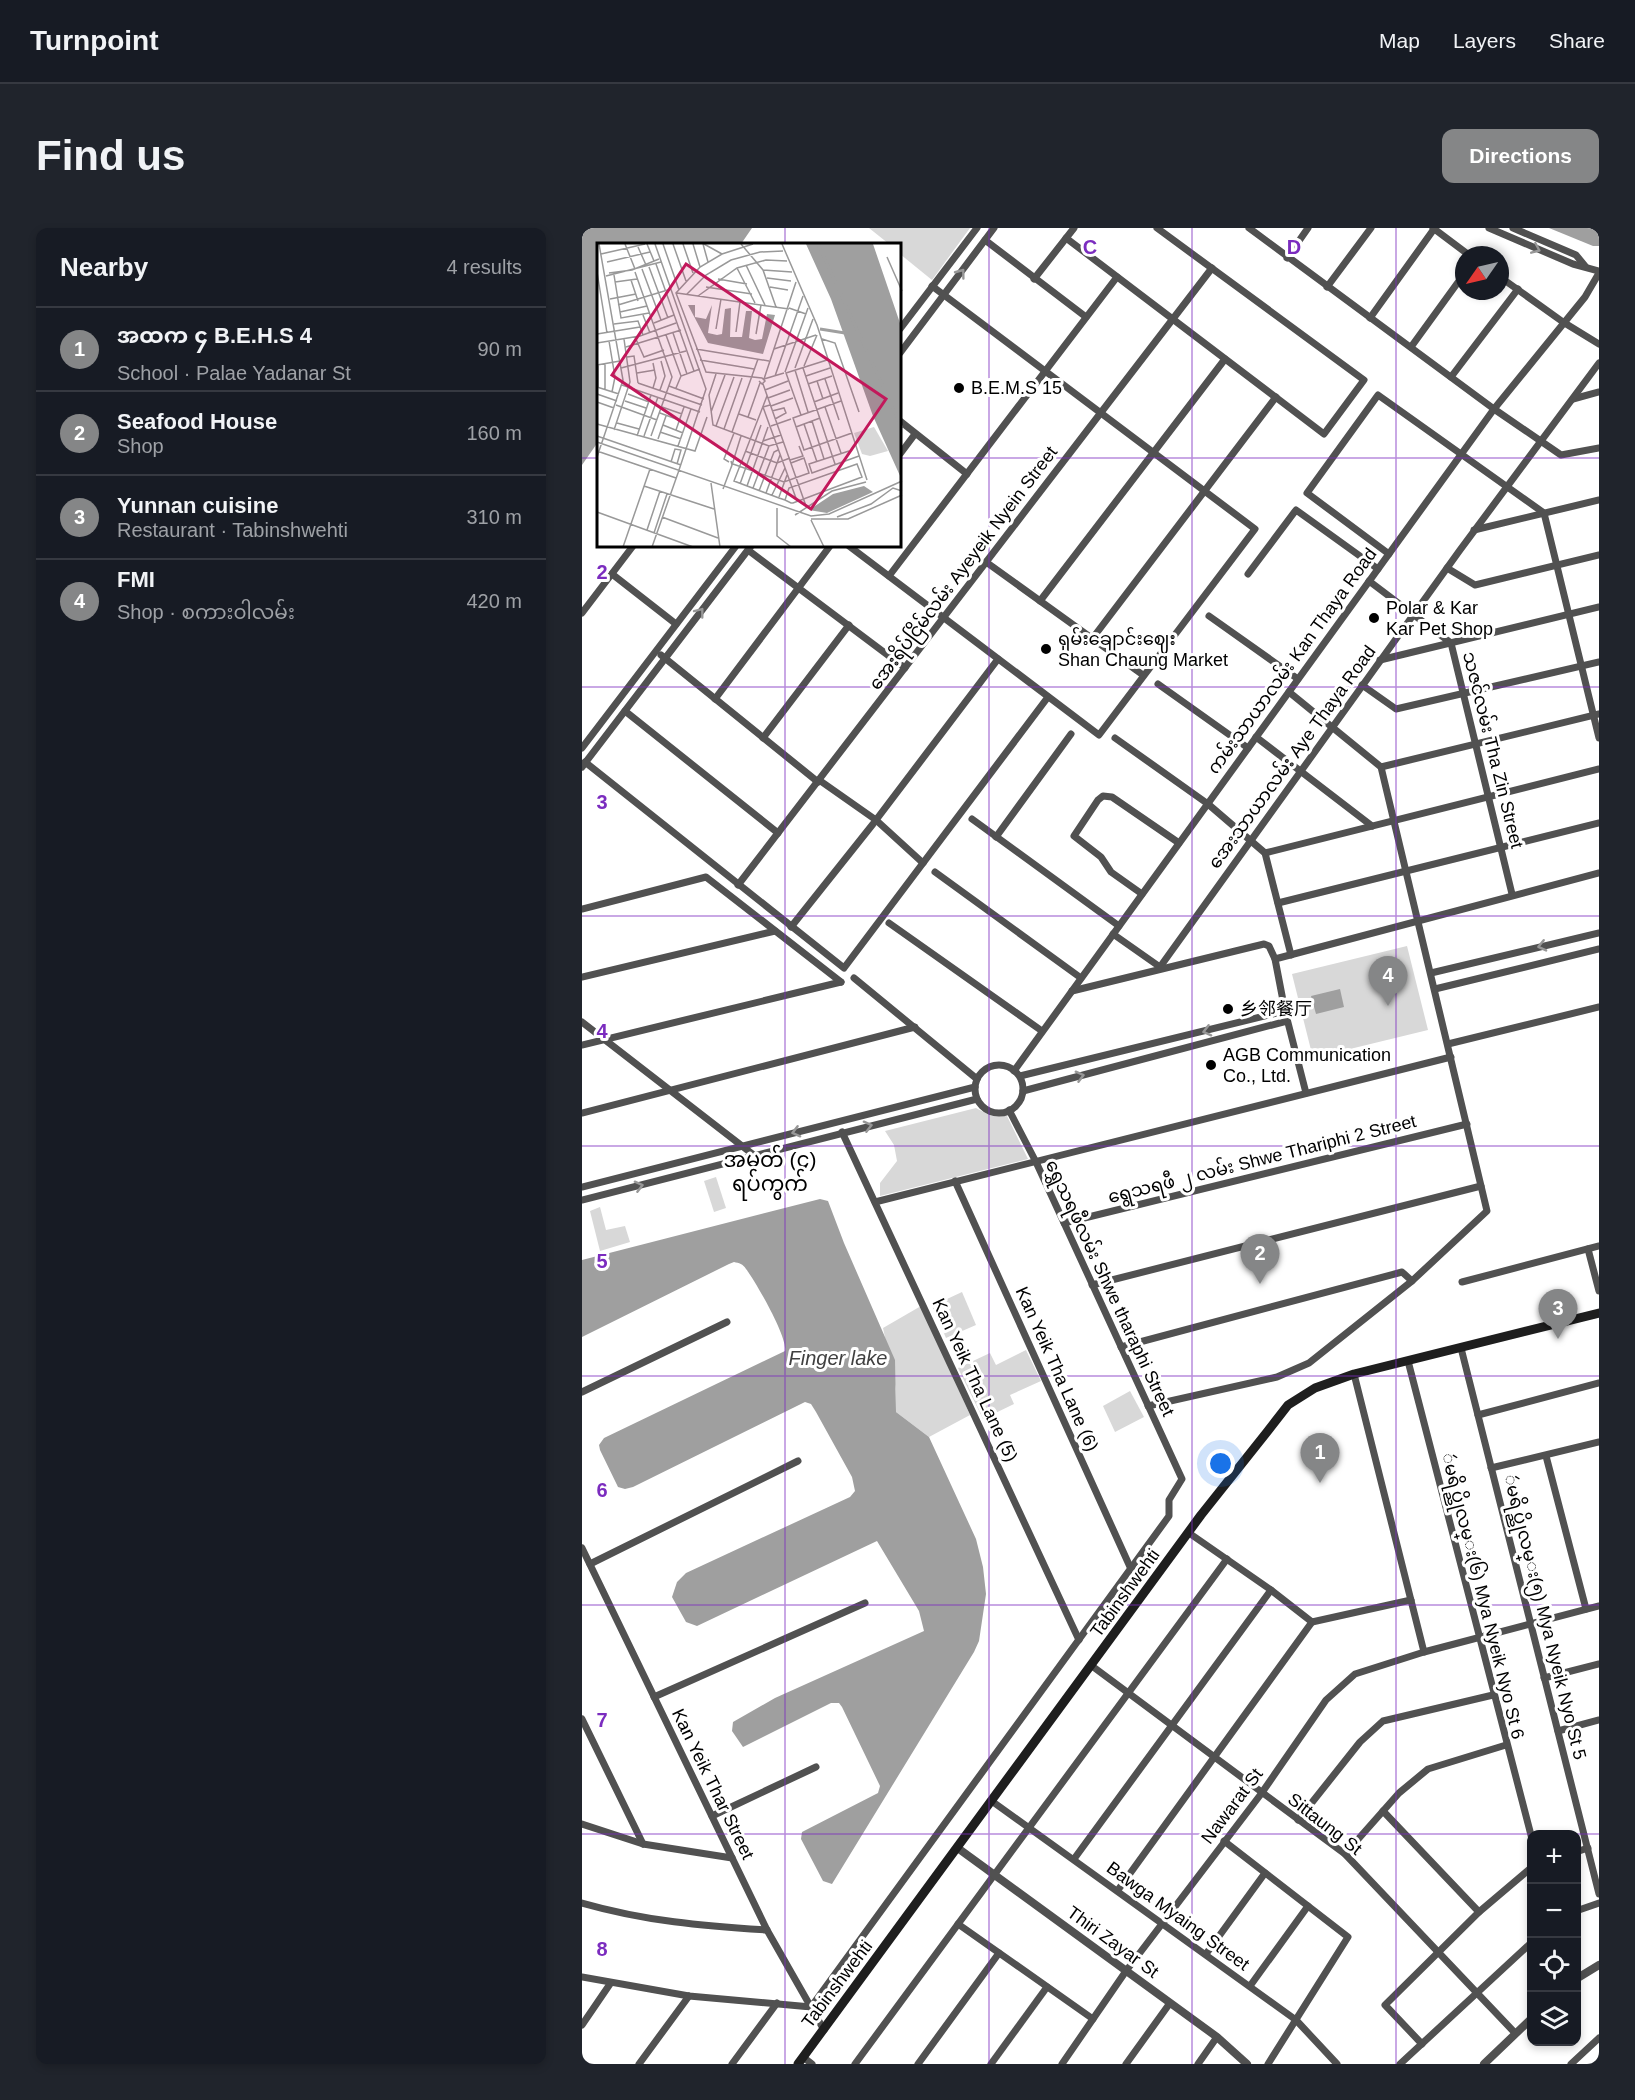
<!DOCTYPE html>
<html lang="en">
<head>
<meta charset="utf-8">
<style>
	body { margin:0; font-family:Arial,"Noto Sans SC","Noto Sans Myanmar",sans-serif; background:#20242c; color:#f1f3f6 }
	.controls { position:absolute; right:18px; bottom:18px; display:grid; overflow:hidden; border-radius:12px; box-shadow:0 3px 9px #0003 }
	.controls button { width:54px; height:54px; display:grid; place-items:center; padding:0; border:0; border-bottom:2px solid #363941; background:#171b24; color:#f1f3f6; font:30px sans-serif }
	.compass { position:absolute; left:873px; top:18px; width:54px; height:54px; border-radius:50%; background:#171b24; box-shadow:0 3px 9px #0003; rotate:236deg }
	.you { position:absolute; left:639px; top:1236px; width:21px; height:21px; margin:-15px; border:4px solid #fff; border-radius:50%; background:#1a73e8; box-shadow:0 0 0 9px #1a73e833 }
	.badge { display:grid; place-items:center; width:39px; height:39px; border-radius:50%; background:#858687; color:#fff; font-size:20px; font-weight:700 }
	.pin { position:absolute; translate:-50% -50px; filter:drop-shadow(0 2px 3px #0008) }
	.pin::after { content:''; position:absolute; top:32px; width:21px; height:18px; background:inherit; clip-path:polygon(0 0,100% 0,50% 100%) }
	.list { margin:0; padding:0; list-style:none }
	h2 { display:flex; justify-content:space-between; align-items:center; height:78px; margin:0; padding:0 24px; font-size:26px }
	h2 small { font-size:20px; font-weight:400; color:#9ea1a6 }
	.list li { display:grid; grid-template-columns:39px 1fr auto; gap:18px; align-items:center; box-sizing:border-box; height:84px; padding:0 24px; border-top:2px solid #363941 }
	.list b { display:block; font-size:22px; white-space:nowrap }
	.list p { margin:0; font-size:20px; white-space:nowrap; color:#9ea1a6 }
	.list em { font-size:20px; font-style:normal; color:#9ea1a6 }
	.icon { flex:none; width:33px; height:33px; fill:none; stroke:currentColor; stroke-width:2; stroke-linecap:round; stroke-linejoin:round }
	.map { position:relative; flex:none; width:1017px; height:1836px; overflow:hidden; border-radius:12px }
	header { display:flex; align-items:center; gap:36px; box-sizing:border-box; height:84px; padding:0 30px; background:#171b24; border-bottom:2px solid #363941 }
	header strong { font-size:28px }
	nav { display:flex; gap:33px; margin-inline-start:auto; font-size:21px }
	.intro { display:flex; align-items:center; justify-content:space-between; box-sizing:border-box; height:144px; padding:0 36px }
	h1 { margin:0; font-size:42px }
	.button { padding:15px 27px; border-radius:12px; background:#858687; color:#fff; font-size:21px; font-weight:700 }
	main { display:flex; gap:36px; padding:0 36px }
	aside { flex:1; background:#171b24; border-radius:12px; box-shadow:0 3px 9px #0003 }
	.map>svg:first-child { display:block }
</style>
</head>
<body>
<header>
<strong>Turnpoint</strong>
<nav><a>Map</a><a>Layers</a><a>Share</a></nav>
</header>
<div class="intro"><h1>Find us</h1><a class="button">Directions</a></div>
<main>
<aside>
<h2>Nearby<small>4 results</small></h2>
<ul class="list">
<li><span class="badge">1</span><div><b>အထက ၄ B.E.H.S 4</b><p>School · Palae Yadanar St</p></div><em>90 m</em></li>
<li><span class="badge">2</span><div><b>Seafood House</b><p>Shop</p></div><em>160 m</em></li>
<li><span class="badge">3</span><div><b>Yunnan cuisine</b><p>Restaurant · Tabinshwehti</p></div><em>310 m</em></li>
<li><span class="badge">4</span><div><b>FMI</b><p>Shop · စကား၀ါလမ်း</p></div><em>420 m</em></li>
</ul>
</aside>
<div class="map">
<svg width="1017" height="1836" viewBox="0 0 1017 1836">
	<rect width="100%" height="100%" fill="#fff"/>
	<g fill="#d8d8d8">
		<polygon points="287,0 388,0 350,52 318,26 318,16 307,16"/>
		<polygon points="825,718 846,802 731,830 710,746"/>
		<polygon points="394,880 409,888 425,888 446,931 298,968 298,955 315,933 312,917 303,903"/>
		<polygon points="134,949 144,980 132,984 122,953"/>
		<polygon points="18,979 24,1002 43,998 48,1014 18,1023 8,983"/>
		<polygon points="380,1064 394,1097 364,1110 350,1078"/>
		<polygon points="339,1078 388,1187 347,1209 314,1184 314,1161 301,1100"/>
		<polygon points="444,1122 459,1153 428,1167 432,1176 401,1191 376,1140 408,1125 414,1137"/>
		<polygon points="548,1163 562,1189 533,1204 521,1178"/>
	</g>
	<g fill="#9f9f9f">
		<polygon points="0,0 170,0 159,16 16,16 16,214 0,237"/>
		<polygon points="967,0 1017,0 1017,18 1011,18"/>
		<polygon points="758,761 762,779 734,786 729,768"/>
		<path d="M238 971 246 973 262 1015 313 1132 314 1184 347 1209 394 1311 401 1339 404 1366 397 1413 392 1424 250 1656 241 1653 219 1611 220 1604 296 1565 298 1558 260 1479 257 1475H249L161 1519 150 1503 151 1494 193 1470 342 1403 337 1383 295 1313 115 1398 104 1394 90 1369 95 1354 104 1345 268 1269 273 1263 270 1249 234 1184 229 1176 223 1174 51 1259 43 1261 36 1259 18 1222 17 1217 22 1210 203 1123C206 1110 174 1054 164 1041 161 1036 157 1035 152 1034L147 1036 0 1109V1032Z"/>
	</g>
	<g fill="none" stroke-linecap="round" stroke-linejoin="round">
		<g stroke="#515151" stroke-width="7">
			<polyline points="667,0 912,181 979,227 1017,220"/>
			<polyline points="851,0 887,27"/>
			<polyline points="907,0 991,36 1017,43"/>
			<polyline points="931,0 994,27 1003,38"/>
			<polyline points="484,10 742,206 782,152 575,0"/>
			<polyline points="403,12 504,89"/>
			<polyline points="705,30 726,0"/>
			<polyline points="918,49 981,94 1017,116"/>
			<polyline points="452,51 492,0"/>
			<polyline points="745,59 789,0"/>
			<polyline points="788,90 852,1"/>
			<polyline points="318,101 395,0"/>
			<polyline points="829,119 882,46"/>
			<polyline points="318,125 412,0"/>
			<polyline points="869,149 936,61"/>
			<polyline points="991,171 1017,164"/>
			<polyline points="318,193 385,246"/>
			<polyline points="318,226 333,206"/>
			<polyline points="892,302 1017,272"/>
			<polyline points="267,318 517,507 673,301 350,58"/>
			<polyline points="166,322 323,440"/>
			<polyline points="807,326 725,265 796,167 962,285 1017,510"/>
			<polyline points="404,334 561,447"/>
			<polyline points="865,340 893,357 1017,327"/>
			<polyline points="30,346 94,396"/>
			<polyline points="666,346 714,282 796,341"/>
			<polyline points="307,348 535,49"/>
			<polyline points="787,353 869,415 930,666"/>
			<polyline points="458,373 643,131"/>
			<polyline points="0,385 51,318"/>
			<polyline points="627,388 716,451"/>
			<polyline points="510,411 694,169"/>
			<polyline points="79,427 236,554"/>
			<polyline points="798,432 1017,379"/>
			<polyline points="576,456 666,520"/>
			<polyline points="780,457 814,481 1017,434"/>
			<polyline points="133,471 248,318"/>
			<polyline points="43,483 196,605"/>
			<polyline points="674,509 790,598"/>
			<polyline points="181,510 267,397"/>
			<polyline points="533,510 626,576 683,625 709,727"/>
			<polyline points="0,520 154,318"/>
			<polyline points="3,534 262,740 466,469"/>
			<polyline points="0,539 169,318"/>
			<polyline points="799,539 1017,486"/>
			<polyline points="237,552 294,592 341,635"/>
			<polyline points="390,591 537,698"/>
			<polyline points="414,609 489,506"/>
			<polyline points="683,625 1017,541"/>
			<polyline points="353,644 499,750"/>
			<polyline points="156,657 630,40"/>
			<polyline points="560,666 529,644 519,629 492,608 516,572 521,568 530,569 597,615"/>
			<polyline points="696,675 1017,595"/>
			<polyline points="0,681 124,649 259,754"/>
			<polyline points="307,695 460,803"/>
			<polyline points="209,699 291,596 416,431"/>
			<polyline points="531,706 578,739 878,322 1017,135"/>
			<polyline points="693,731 1017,645"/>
			<polyline points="849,745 1017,705"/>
			<polyline points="0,749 193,703"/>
			<polyline points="272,750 395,851"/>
			<polyline points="853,761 1017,721"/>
			<polyline points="490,763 682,716 687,718 693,731 703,783 724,865"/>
			<polyline points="0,794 173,928"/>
			<polyline points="866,816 1017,779"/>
			<polyline points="0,817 259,754"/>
			<circle cx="417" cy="861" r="24"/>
			<polyline points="432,843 912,181 1003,69 1017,45"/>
			<polyline points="438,848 703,783"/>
			<polyline points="441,863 705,793"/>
			<polyline points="0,885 333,799"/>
			<polyline points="260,904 497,1412"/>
			<polyline points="373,953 549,1341"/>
			<polyline points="0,959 393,859"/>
			<polyline points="0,972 395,871"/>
			<polyline points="293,974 869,829"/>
			<polyline points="482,995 885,896"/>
			<polyline points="1006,1021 1017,1063"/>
			<polyline points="880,1054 1017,1018"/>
			<polyline points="510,1057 899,958"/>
			<polyline points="539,1119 820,1044 830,1053"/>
			<polyline points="879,1120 1017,1666"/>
			<polyline points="826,1133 950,1611"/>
			<polyline points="772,1146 842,1424"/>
			<polyline points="0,1164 145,1094"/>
			<polyline points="566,1178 695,1149 727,1135 830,1053 905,983 799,539 707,464"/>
			<polyline points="896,1187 1017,1155"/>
			<polyline points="964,1228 1004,1381"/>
			<polyline points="909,1240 1017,1214"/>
			<polyline points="607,1305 689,1362 730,1394 829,1372"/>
			<polyline points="0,1320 185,1702 242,1802"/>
			<polyline points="8,1336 216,1233"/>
			<polyline points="510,1438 763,1626 933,1805"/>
			<polyline points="962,1450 1017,1436"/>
			<polyline points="72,1469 283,1375"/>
			<polyline points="0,1491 61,1616"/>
			<polyline points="976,1503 1017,1492"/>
			<polyline points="411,1574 714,1792 755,1836"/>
			<polyline points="801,1583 897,1684"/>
			<polyline points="130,1588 234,1539"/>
			<polyline points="716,1592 778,1514 801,1493 911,1467"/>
			<polyline points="0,1596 61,1616 150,1630"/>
			<polyline points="642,1613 766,1709 686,1836"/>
			<polyline points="994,1624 1006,1620"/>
			<polyline points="763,1626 817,1565 846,1541 924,1517"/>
			<polyline points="492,1631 689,1362"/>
			<polyline points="536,1662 730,1394"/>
			<path d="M0 1675C63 1693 121 1698 185 1702"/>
			<polyline points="994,1683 1017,1675"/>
			<polyline points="376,1696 511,1791"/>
			<polyline points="624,1726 683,1645"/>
			<polyline points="0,1749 107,1768 229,1779 587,1288 587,1272 600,1251 454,934 427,882"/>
			<polyline points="668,1758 726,1678"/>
			<polyline points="0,1797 28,1756"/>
			<polyline points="840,1816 803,1777 897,1684 950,1639"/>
			<polyline points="221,1829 230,1836"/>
			<polyline points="57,1836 107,1768"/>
			<polyline points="150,1836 195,1775"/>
			<polyline points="273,1836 645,1331"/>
			<polyline points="336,1836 417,1725"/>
			<polyline points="409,1836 465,1759"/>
			<polyline points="480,1836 544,1743 679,1566 744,1472 773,1446 842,1424 1017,1378"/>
			<polyline points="544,1836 588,1775"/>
			<polyline points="616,1836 635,1809"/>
			<polyline points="818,1836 950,1714"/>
			<polyline points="989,1836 1017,1810"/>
		</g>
		<g stroke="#515151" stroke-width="8">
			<polyline points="377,1621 635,1809 665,1836"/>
			<polyline points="994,1751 1017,1737"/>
			<polyline points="902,1836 950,1790"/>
		</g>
		<polyline stroke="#1e1e1e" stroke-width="9" points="216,1836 619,1287 685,1204 706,1177 733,1160 772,1146 1017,1085"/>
	</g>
	<defs><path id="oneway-chevron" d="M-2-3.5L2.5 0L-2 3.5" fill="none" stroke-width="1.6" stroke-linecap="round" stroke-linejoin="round" transform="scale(1.5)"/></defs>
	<g stroke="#979797">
		<use href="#oneway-chevron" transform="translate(954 21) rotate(23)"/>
		<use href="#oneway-chevron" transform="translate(379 45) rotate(-53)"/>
		<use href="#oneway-chevron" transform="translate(118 384) rotate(-52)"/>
		<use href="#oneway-chevron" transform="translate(960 718) rotate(167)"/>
		<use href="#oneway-chevron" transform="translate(625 803) rotate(166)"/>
		<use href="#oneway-chevron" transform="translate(498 848) rotate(-15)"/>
		<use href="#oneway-chevron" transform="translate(286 898) rotate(-14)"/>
		<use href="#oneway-chevron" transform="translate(214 904) rotate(166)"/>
		<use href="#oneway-chevron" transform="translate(57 958) rotate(-14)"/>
	</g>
	<path fill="none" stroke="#7b2cbf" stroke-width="1.5" stroke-opacity="0.55" d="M203 0V16M407 0V1836M610 0V1836M814 0V1836M0 230H16M318 230H1017M203 318V1836M0 459H1017M0 688H1017M0 918H1017M0 1148H1017M0 1377H1017M0 1606H950M950 1606H994M994 1606H1017"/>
	<g fill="#000" stroke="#fff" stroke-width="2">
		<circle cx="377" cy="160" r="6"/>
		<circle cx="792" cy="390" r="6"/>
		<circle cx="464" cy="421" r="6"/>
		<circle cx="646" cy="781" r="6"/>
		<circle cx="629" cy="837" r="6"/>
	</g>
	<g text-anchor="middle" stroke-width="6" stroke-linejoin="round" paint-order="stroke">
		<g font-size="18" fill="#000" stroke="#fff" text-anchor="start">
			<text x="389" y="166">B.E.M.S 15</text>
			<text x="804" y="386">Polar &amp; Kar<tspan x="804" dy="21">Kar Pet Shop</tspan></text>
			<text x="476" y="417">ရှမ်းချောင်းဈေး<tspan x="476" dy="21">Shan Chaung Market</tspan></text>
			<text x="658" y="787">乡邻餐厅</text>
			<text x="641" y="833">AGB Communication<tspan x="641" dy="21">Co., Ltd.</tspan></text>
		</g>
		<g font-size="18" fill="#000" stroke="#fff">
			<text transform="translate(381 340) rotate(-53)" y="6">အေးရိပ်ငြိမ်လမ်း Ayeyeik Nyein Street</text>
			<text transform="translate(710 433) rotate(-54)" y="6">ကမ်းသာယာလမ်း Kan Thaya Road</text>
			<text transform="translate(911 522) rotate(76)" y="6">သဇင်လမ်း Tha Zin Street</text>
			<text transform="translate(710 529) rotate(-54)" y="6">အေးသာယာလမ်း Aye Thaya Road</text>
			<text transform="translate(680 931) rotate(-14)" y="6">ရွေသရဖီ ၂ လမ်း Shwe Thariphi 2 Street</text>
			<text transform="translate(528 1060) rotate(65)" y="6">ရွှေသရဖီလမ်း Shwe tharaphi Street</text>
			<text transform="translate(475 1141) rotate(66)" y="6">Kan Yeik Tha Lane (6)</text>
			<text transform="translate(393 1152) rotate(65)" y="6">Kan Yeik Tha Lane (5)</text>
			<text transform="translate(543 1365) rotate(-54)" y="6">Tabinshwehti</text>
			<text transform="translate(901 1368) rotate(76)" y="6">ဴမရိပ္ညိုလမ္း(၆) Mya Nyeik Nyo St 6</text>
			<text transform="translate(963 1389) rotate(76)" y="6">ဴမရိပ္ညိုလမ္း(၅) Mya Nyeik Nyo St 5</text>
			<text transform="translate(131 1556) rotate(64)" y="6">Kan Yeik Thar Street</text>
			<text transform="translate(650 1578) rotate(-53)" y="6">Nawarat St</text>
			<text transform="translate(743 1596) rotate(38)" y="6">Sittaung St</text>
			<text transform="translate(596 1688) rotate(36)" y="6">Bawga Myaing Street</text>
			<text transform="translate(531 1714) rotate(36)" y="6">Thiri Zayar St</text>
			<text transform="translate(255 1756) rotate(-53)" y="6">Tabinshwehti</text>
		</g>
		<g font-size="20" font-style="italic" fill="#404040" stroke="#fff">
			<text x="256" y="1137">Finger lake</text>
		</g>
		<g font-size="21" fill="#000" stroke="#fff">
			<text x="188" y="939">အမှတ် (၄)<tspan x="188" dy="24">ရပ်ကွက်</tspan></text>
		</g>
	</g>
	<g transform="translate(15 15)">
		<rect width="304" height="304" fill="#fff"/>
		<path d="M277 184 291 208 273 213 265 211 257 190Z" fill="#d8d8d8"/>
		<path d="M209 1H276L304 83V235L276 173 234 56ZM91 62H98V74L109 76 115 62 111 90 120 92 125 91 128 66 134 65 133 94H145L149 68H155L152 95 158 97 165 96 170 71 178 72 166 111 111 100ZM267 243 276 249 230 270 212 267 236 251Z" fill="#9f9f9f"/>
		<path fill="none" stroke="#9f9f9f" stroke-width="3" d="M221 1 305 185M223 86 248 90"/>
		<path fill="none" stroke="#999" stroke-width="1.5" d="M28 1 38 26M50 1 57 18M58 1 109 146 81 230M66 1 82 47M76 1 89 38M86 1 96 30M96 1 103 24M106 1 111 19M107 1 125 11M144 1 166 27 179 64M156 1 125 11 103 24 79 50 109 129 165 135 168 138 165 141 162 138M185 1 220 82 270 237M41 4 49 22M4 11 48 1M290 14 305 48M10 19 53 9M59 21 97 128M149 22 168 62M52 24 71 75M140 25 158 60M45 26 64 77M166 27 195 29M0 29 10 90M38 29 75 134 54 193M12 30 35 27 62 16M17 32 24 75 52 70M9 33 64 19M170 35 194 38M121 36 150 41M34 37 41 58M18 39 40 36M109 44 155 51M173 44 191 47M80 50 192 66M90 51 109 32 134 17 163 9 186 8M101 53 140 25 169 17 190 18M13 56 39 51M21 62 74 46M192 65 209 71M23 69 50 63M46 72 53 90M57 80 77 72M17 81 41 78 46 92M119 86 124 56M139 89 143 59M76 90 90 131M0 91 43 84M159 91 164 62M69 92 84 133M38 94 47 114 67 107M225 96 238 100 262 169M12 98 18 134 15 149M0 100 43 93 79 80M29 104 84 87M99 106 172 118M177 106 219 92M30 114 37 113 41 140M103 117 157 126M56 120 59 135 56 145M0 122 23 118M207 123 220 92M24 125 89 108M198 125 216 76M206 125 238 221M198 127 211 169M188 129 211 65M40 130 58 127M119 131 112 152 116 182 172 203 186 199M178 133 206 53M209 133 233 125M167 136 199 39M167 136 187 130M228 136 242 177M220 138 226 156M41 140 105 162M166 141 209 263M211 141 235 133M25 142 103 169M72 143 107 156M0 144 22 151M1 144V122M79 145 84 133 103 126M8 146V121M63 147 68 133 64 118M168 147 191 138M0 151 20 158M31 151 52 159M170 153 137 238 182 255 188 257 194 260H196L265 234 260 221 192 245 188 257M171 155 193 147M28 158 49 165M244 158 196 175 207 207 255 190M0 159 17 165M217 159 241 150M19 162 60 177M173 162 166 164 200 258M174 163 196 155M65 164 85 171M228 164 244 210M175 168 187 165 189 170 178 176M114 169 128 132M63 170 82 177M142 171 159 177M204 172 189 130 230 117M151 174 163 140M215 178 227 216M20 180 42 186M0 181 98 208 110 174M207 181 220 219M66 182 86 190M119 183 137 134M174 183 194 176M199 184 223 175M127 186 145 135M17 187 33 139 27 96M79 187 87 164M63 189 84 196M135 189 161 116M0 193 84 222M40 193 54 152M47 193 61 154M61 196 69 173M166 198 184 192M0 199 214 273 232 271 305 238M81 203 94 166M0 208 79 235M148 208 180 220 193 215M252 208 212 221 215 230 262 213M0 214 26 137 2 1M193 217 206 213 202 203M134 218 135 222 144 193M74 219 78 206 84 207 80 221M132 219 127 216 137 190M136 221 187 239 212 230 207 215 194 220M114 240 123 304M143 241 164 182M47 243 117 266M150 243 171 184M156 245 172 203M126 246 135 222M162 248 177 209 181 207M169 250 183 212M175 252 188 225M182 254 190 232M180 265V293L194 304M0 269 96 304M198 272 235 248 269 239M65 274 121 295M240 274 274 261 296 245 305 248M214 276H251L305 252M214 277 227 304M50 287 63 248M57 290 70 251M26 304 53 226M55 304 81 230"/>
		<path fill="#c2185b" fill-opacity="0.15" stroke="#c2185b" stroke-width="3" d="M89 21 289 156 214 266 15 132Z"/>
		<rect width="304" height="304" fill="none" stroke="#000" stroke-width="3"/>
	</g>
	<g font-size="20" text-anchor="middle" font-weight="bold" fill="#7b2cbf" stroke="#fff" stroke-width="6" stroke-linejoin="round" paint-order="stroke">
		<text x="508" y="26">C</text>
		<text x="712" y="26">D</text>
		<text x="20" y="351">2</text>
		<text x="20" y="581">3</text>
		<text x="20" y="810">4</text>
		<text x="20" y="1040">5</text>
		<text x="20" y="1269">6</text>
		<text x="20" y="1499">7</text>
		<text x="20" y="1728">8</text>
	</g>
</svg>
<div class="controls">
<button>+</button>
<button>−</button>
<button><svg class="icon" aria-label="locate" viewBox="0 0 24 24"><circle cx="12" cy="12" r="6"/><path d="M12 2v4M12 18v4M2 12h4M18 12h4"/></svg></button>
<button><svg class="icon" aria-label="layers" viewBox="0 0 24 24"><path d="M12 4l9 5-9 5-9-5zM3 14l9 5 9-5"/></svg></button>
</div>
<svg class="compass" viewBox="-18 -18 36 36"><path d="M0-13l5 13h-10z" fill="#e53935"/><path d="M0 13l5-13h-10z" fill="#9ea1a6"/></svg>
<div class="you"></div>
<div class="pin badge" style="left:738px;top:1255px">1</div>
<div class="pin badge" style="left:678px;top:1056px">2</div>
<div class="pin badge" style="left:976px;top:1111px">3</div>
<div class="pin badge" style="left:806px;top:778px">4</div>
</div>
</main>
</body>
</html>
